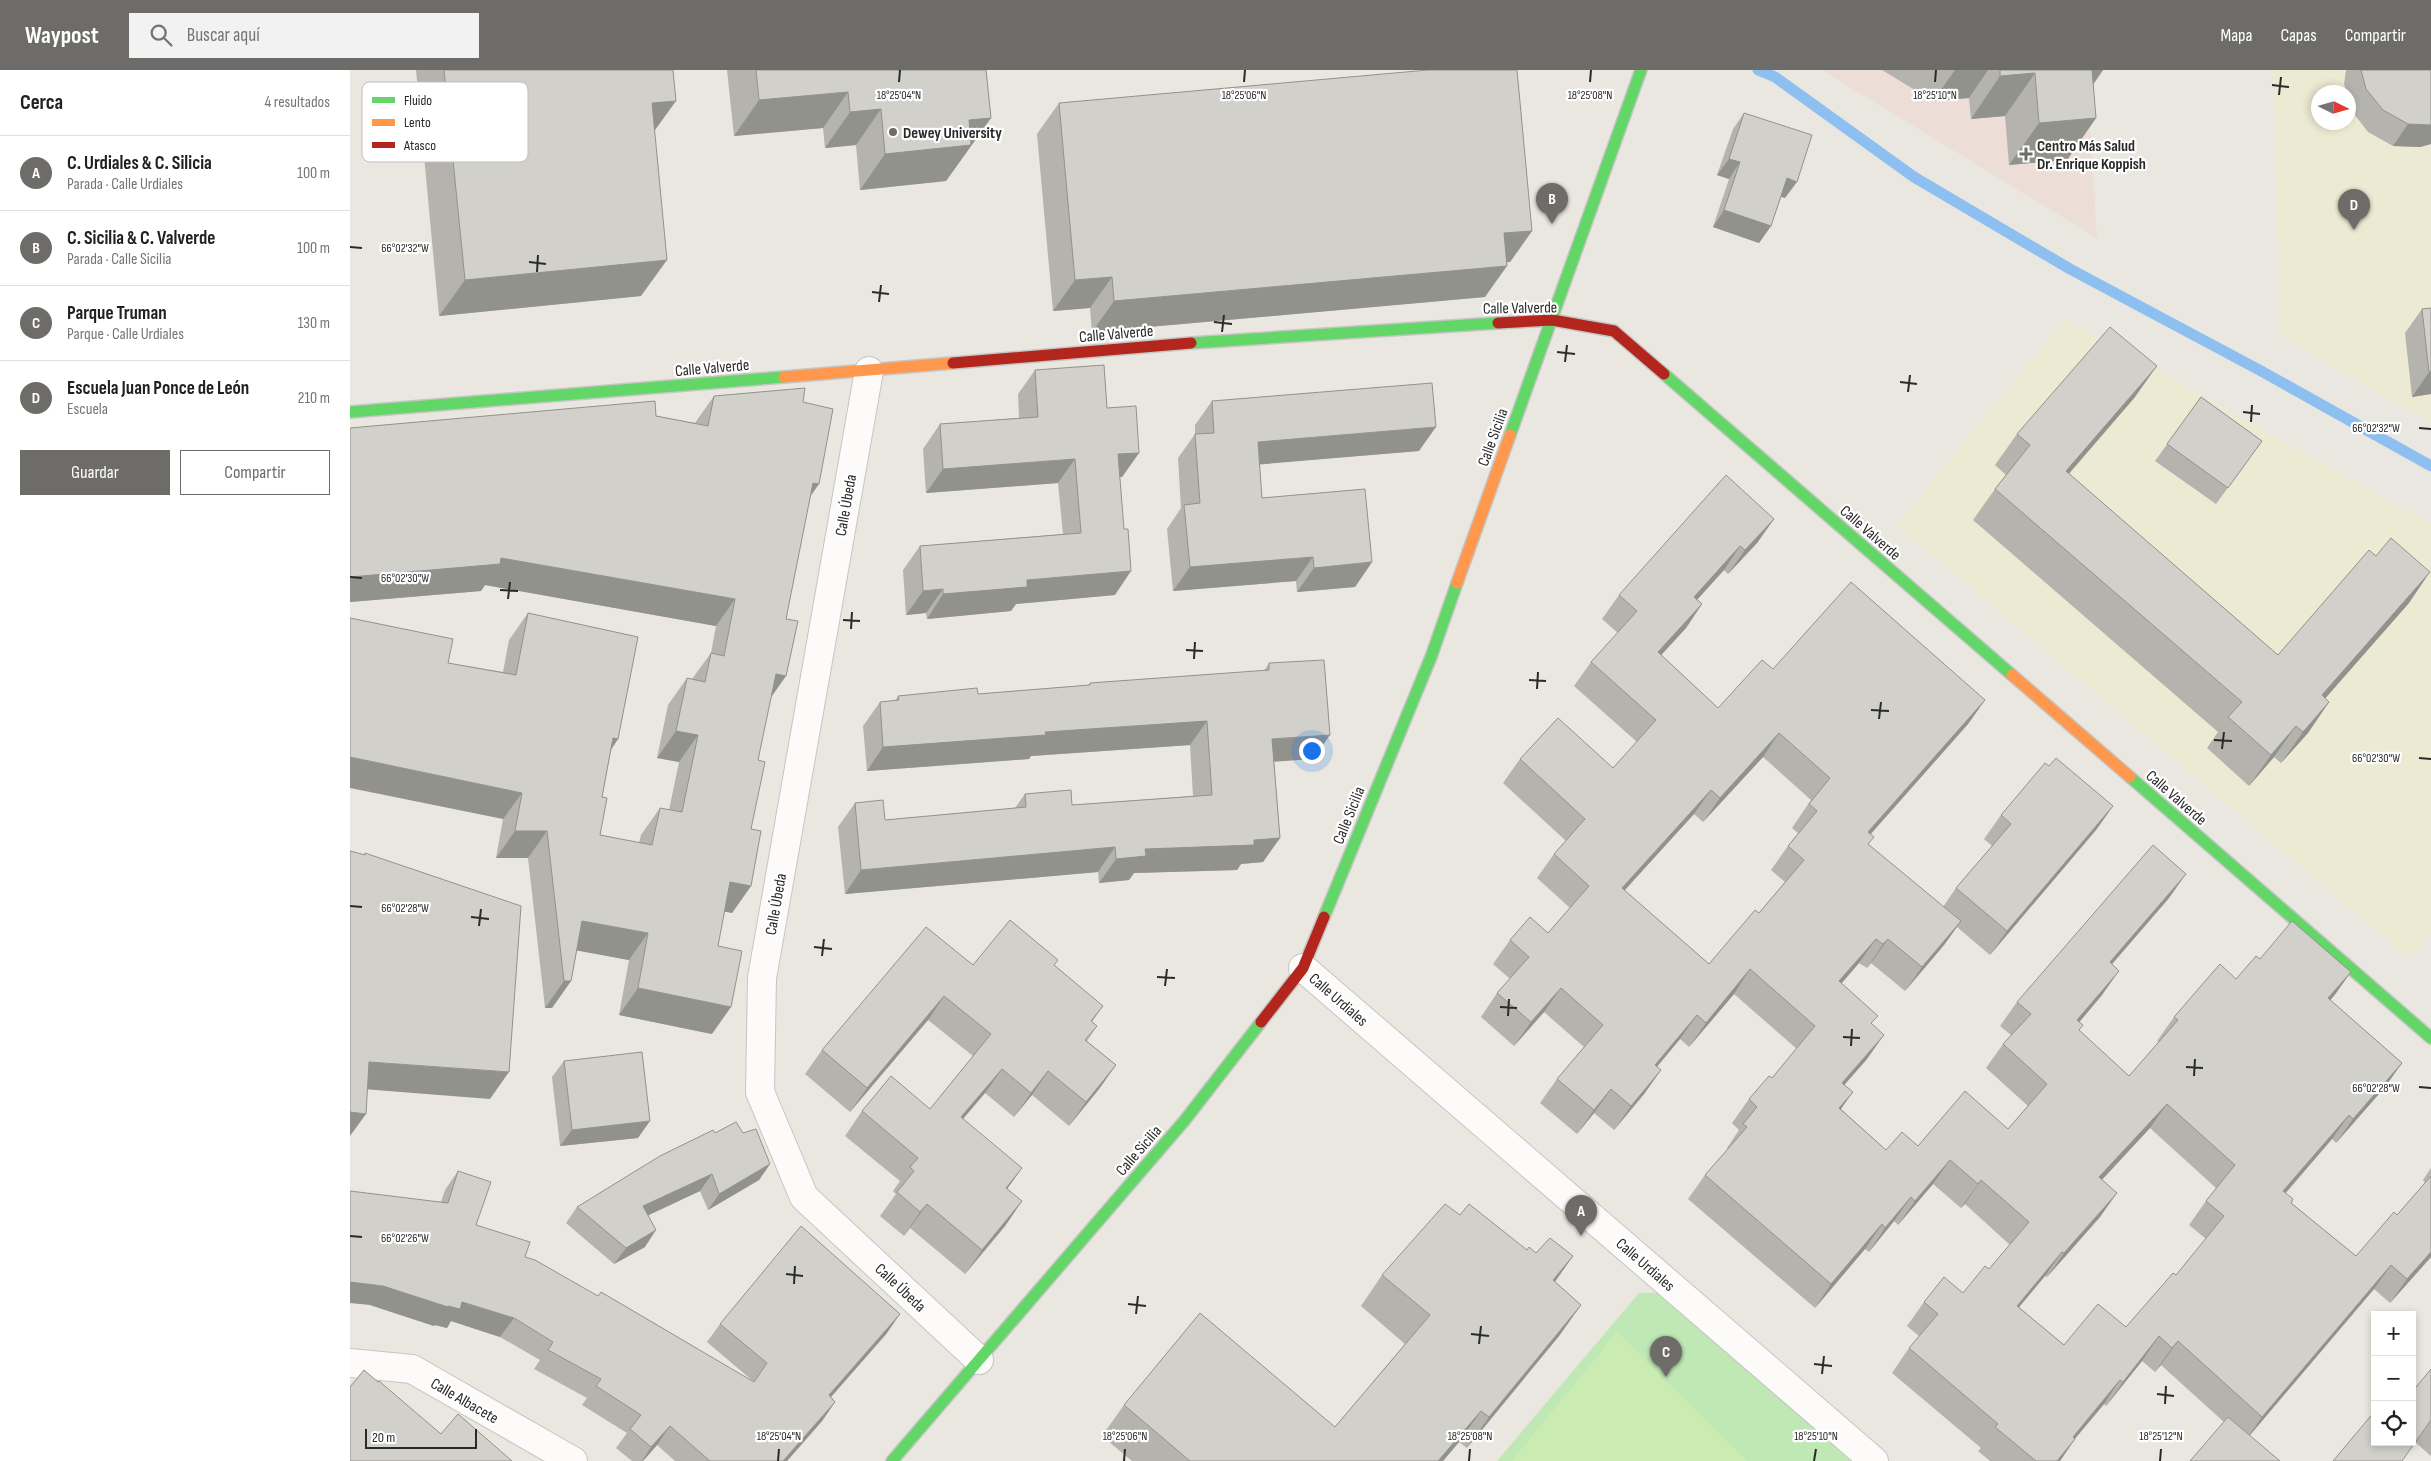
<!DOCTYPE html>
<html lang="es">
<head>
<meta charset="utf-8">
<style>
	body { margin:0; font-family:"Sofia Sans Condensed",sans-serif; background:#f2f2f2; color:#202124 }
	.controls { position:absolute; right:15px; bottom:15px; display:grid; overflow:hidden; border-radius:0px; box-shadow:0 2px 8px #0003 }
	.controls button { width:45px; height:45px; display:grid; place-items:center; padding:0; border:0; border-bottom:1px solid #e0e0e0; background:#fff; color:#202124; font:25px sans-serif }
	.compass { position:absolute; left:1961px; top:15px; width:45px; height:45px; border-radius:50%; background:#fff; box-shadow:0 2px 8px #0003; rotate:95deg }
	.scale { position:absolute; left:15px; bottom:12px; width:112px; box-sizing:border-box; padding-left:5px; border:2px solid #2a2a2a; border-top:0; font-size:14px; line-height:18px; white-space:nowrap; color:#2a2a2a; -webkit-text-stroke:4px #fff; paint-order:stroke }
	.you { position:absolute; left:961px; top:680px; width:18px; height:18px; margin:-12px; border:4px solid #fff; border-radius:50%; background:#1a73e8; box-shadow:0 0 0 8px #1a73e833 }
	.badge { display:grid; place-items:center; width:32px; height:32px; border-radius:50%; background:#6d6c69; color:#fff; font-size:16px; font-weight:700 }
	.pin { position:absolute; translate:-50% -41px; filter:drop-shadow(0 1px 2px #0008) }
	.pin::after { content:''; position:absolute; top:26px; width:18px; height:15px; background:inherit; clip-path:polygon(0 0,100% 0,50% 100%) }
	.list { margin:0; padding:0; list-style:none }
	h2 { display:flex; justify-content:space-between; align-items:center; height:65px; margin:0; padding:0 20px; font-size:21px }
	h2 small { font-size:16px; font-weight:400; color:#757577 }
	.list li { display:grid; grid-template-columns:32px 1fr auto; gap:15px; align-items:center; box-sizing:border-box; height:75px; padding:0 20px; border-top:1px solid #e0e0e0 }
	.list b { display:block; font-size:19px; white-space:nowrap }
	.list p { margin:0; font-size:16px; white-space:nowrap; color:#757577 }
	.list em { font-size:16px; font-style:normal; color:#757577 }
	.actions { display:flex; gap:10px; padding:15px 20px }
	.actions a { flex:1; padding:11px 0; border:1px solid #6d6c69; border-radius:0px; text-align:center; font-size:18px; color:#6d6c69 }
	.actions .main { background:#6d6c69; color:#fff }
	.icon { flex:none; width:28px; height:28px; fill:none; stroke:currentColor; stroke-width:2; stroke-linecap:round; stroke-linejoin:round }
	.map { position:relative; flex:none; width:2081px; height:1391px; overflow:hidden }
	header { display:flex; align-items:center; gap:30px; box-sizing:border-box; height:70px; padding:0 25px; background:#6d6c69; color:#fff }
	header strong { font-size:24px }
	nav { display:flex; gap:28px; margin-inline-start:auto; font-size:18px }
	.search { width:350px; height:45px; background:#f2f2f2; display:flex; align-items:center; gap:12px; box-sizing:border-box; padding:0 18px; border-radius:0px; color:#757577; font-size:19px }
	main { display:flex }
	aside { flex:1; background:#fff }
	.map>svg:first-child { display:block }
</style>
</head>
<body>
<header>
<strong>Waypost</strong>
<div class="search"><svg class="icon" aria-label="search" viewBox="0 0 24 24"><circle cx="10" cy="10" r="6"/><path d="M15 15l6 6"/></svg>Buscar aquí</div>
<nav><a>Mapa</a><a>Capas</a><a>Compartir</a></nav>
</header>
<main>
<aside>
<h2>Cerca<small>4 resultados</small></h2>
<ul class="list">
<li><span class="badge">A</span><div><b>C. Urdiales &amp; C. Silicia</b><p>Parada · Calle Urdiales</p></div><em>100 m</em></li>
<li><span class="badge">B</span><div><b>C. Sicilia &amp; C. Valverde</b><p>Parada · Calle Sicilia</p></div><em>100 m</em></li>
<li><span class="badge">C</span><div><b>Parque Truman</b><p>Parque · Calle Urdiales</p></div><em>130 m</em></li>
<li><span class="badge">D</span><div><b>Escuela Juan Ponce de León</b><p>Escuela</p></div><em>210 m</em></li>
</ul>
<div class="actions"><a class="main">Guardar</a><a>Compartir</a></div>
</aside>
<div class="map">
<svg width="2081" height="1391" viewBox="0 0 2081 1391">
	<rect width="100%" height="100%" fill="#e9e7df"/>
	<g fill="#edead3" fill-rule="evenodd">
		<path d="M1923 0H2081V353L1931 267ZM1968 22H1998V52H1968Z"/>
		<polygon points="1715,249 2081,454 2081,863 2059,888 1547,455"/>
	</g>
	<polygon fill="#ecddd7" points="1472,0 1736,0 1747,168"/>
	<polygon fill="#bfe8b5" points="1289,1223 1318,1223 1508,1391 1147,1391"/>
	<polygon fill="#caecb2" points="1267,1262 1397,1391 1162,1391"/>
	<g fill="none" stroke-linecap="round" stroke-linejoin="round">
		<polyline stroke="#8dc0f0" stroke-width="11" points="1408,0 1425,7 1564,107 1720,199 1913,302 2081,396"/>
		<g stroke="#c6c5c5" stroke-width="30">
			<g id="street">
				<polyline points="519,301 412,908 410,1022 454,1127 629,1290"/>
				<polyline points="953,898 1524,1391"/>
				<polyline points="0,1293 62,1299 223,1391"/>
			</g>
		</g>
		<g stroke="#c6c5c5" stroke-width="14">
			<g id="fast">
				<polyline points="841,273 1148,253"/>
				<polyline points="1314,304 1662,605"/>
				<polyline points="0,342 434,307"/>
				<polyline points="1160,365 1291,0"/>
				<polyline points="1780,707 2081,968"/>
				<polyline points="974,847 1081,587 1107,513"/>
				<polyline points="542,1391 835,1050 911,952"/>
			</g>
		</g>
		<g stroke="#c6c5c5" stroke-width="14">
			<g id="slow">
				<polyline points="434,307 603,293"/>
				<polyline points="1107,513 1160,365"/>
				<polyline points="1662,605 1780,707"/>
			</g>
		</g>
		<g stroke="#c6c5c5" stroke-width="14">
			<g id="jam">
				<polyline points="1148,253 1202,250 1264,261 1314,304"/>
				<polyline points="603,293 841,273"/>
				<polyline points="911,952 953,898 974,847"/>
			</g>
		</g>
		<use href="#street" stroke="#fcfbfa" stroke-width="28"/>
		<use href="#fast" stroke="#63d668" stroke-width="11"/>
		<use href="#slow" stroke="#ff974d" stroke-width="11"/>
		<use href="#jam" stroke="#b3261e" stroke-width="11"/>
	</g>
	<g fill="#b4b3ae" fill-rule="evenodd">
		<polygon points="66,0 323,0 304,61 291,226 89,246"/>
		<polygon points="377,0 636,0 641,48 596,111 510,120 506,75 475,78 473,58 384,66"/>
		<polygon points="1532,0 1753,0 1743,14 1746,48 1717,90 1659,95 1655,46 1621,49 1619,28 1583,31"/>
		<polygon points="1996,0 2081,0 2081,74 2070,77 2043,76 2018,62 2001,40 1998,31 1998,22 1997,22 1994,14"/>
		<polygon points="709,33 1182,161 1160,192 1156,192 1135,227 742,262 740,238 703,241 687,64"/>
		<polygon points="1394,43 1435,128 1431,127 1421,156 1409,173 1363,157 1379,109 1367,105 1383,59"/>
		<polygon points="2081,238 2081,324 2062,327 2055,263 2072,239"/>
		<polygon points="685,300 757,338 789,383 772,407 770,407 765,525 666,534 661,541 577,549 576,543 556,545 553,500 570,476 713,464 708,413 576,423 573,379 590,354 669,348 668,324"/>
		<polygon points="364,326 453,332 460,426 408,690 401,759 401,816 382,843 374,841 368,876 362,964 269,945 279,890 227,880 221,911 202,938 195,938 178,788 146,788 153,749 98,593 153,602 159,570 178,543 268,669 261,680 252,727 250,765 289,773 291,765 310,738 319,740 329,692 307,688 318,635 337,608 342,609 361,583 366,556 135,515 131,521 0,532 306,346 345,353"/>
		<polygon points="1785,327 1719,404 1928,585 2059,533 1975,628 1979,632 1958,663 1931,693 1924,687 1899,716 1857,678 1868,662 1623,450 1645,419 1656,405 1645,395 1667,364"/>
		<polygon points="1851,327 1912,371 1866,434 1805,391"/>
		<polygon points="862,331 1069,381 909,394 912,428 1022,492 1005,517 947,522 946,511 823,521 817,459 831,438 828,388 845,364 845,355"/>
		<path d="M1424 449 1407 473 1378 504 1374 500 1347 529 1352 534 1336 558 1311 585 1368 638 1423 599 1635 630 1618 654 1521 764 1518 774 1593 837 1606 818 1642 776 1634 769 1651 745 1699 696 1763 736 1746 760 1640 885 1607 857 1594 875 1555 921 1521 893 1517 898 1509 893 1491 914 1522 954 1517 989 1494 1015 1491 1039 1536 1080 1568 1076 1658 1059 1678 1036 1636 998 1653 974 1661 965 1650 956 1667 932 1819 828 1762 894 1752 925 1729 952V961L1779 1006 1809 972 1807 971 1824 947 1886 909 1910 889 2001 902 1980 930 2052 993 2035 1017 1986 1073 1982 1069 1936 1123 1941 1133 2006 1186 2047 1145 2075 1113 2073 1110 2081 1098V1187L2040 1233 2024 1219 1900 1365 1874 1352 1811 1295 1805 1302 1792 1291 1756 1336 1754 1334 1725 1369 1710 1391H1640L1628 1381 1631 1378 1542 1303 1559 1278 1569 1266 1557 1256 1574 1232 1613 1223 1639 1199 1660 1175 1615 1134 1611 1138 1583 1114 1548 1155 1544 1151 1519 1182 1515 1179 1465 1238 1338 1129 1355 1105 1378 1079 1377 1078 1389 1060 1382 1053 1399 1029 1422 1008 1447 979 1384 924 1339 977 1330 969 1307 997 1311 1000 1294 1024 1264 1060 1244 1043 1227 1064 1190 1033 1207 1009 1234 977 1194 942 1164 976 1131 947 1147 923 1160 909 1143 894 1160 870 1198 863 1220 838 1187 808 1204 784 1216 771 1153 713 1170 689 1263 698 1287 672 1224 616 1241 592 1268 563 1252 549 1269 525ZM1413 687 1461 730 1442 758 1448 763 1438 776 1421 800 1435 812 1409 843 1359 894 1274 820 1344 744 1353 752ZM1800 1058 1866 1118 1856 1131 1839 1155 1856 1169 1826 1205 1776 1257 1714 1275 1669 1237 1695 1206 1697 1207 1750 1147 1752 1110Z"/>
		<polygon points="919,593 963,689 924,691 930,768 913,792 891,794 887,800 784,803 779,810 749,813 748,802 495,824 488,757 505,733 535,750 665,738 675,724 722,735 843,726 840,675 681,686 679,689 517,701 513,656 530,632 545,631 548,626 628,624 738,615 740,613 914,601"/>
		<polygon points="623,895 705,895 742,952 747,956 737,971 766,995 749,1019 719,1056 682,1025 664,1047 635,1023 613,1049 657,1119 672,1131 655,1156 615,1204 560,1158 554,1166 530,1146 546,1124 543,1121 550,1111 495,1066 512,1041 580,1039 623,986 578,950 500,1042 455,1004 472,980"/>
		<polygon points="214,991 288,1068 210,1076 202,1007"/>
		<polygon points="393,1063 420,1094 409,1110 358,1140 350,1121 298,1145 295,1177 264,1194 216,1153 227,1137"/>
		<polygon points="108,1101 126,1155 175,1187 248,1226 404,1312 357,1272 370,1254 537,1263 481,1327 485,1332 472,1351 437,1391 325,1391 307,1375 293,1391 282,1391 266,1378 277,1363 232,1335 237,1328 184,1299 190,1290 150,1267 101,1251 97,1258 85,1255 84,1256 20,1235 91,1132 95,1120"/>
		<polygon points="1110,1145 1177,1180 1186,1183 1223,1186 1205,1212 1231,1235 1209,1266 1117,1378 1109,1372 1093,1391 782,1391 752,1366 774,1335 985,1357 1055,1274 1011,1236 1032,1205"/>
		<polygon points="2081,1299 2081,1386 2065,1372 2025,1372"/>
	</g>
	<g fill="#92928d">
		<polygon points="1605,0 1638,0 1619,28 1583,31"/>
		<polygon points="1742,0 1753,0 1725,41"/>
		<polygon points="1685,3 1655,46 1621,49 1650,6"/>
		<polygon points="498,22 473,58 384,66 409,30"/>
		<polygon points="326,31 300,67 302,33"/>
		<polygon points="531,39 506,75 475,78 500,42"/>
		<polygon points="641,48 596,111 510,120 535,84 619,50"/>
		<polygon points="1746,48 1717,90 1659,95 1689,53"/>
		<polygon points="2058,54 2081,55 2081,74 2070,77 2043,76"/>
		<polygon points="1379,89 1390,92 1379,109 1367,105"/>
		<polygon points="1437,108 1447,112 1435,128 1426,125"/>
		<polygon points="1374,140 1421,156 1409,173 1363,157"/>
		<polygon points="1182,161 1160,192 1132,194 1154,163"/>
		<polygon points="317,190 291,226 89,246 115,210"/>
		<polygon points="1157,196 1135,227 742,262 764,231"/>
		<polygon points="762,207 740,238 703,241 725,210"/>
		<polygon points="1807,296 1785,327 1694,432 1716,401"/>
		<polygon points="2079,302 2081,302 2081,324 2062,327"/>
		<polygon points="1086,357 1069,381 891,396 908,372"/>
		<polygon points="789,383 772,407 751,408 768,384"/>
		<polygon points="725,389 708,413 576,423 593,399"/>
		<polygon points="463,413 469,414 450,441"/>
		<polygon points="1424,449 1407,473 1378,504 1395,480"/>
		<polygon points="1390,476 1374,500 1328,551 1344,527"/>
		<polygon points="963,487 946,511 823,521 840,497"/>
		<polygon points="151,488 385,529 366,556 135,515 131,521 0,532 0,507"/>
		<polygon points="1022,492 1005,517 947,522 964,498"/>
		<polygon points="781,501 765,525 666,534 661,541 577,549 593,524 677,510"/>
		<polygon points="2080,502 2059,533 1951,656 1972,625"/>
		<polygon points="593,519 576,543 556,545 573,521"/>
		<polygon points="1352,534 1336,558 1291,607 1308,582"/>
		<polygon points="426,604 436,606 417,633"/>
		<polygon points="1635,630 1618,654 1501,786 1518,762"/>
		<polygon points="1979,632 1958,663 1931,693 1953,662"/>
		<polygon points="857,651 840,675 681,686 679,689 517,701 533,677 695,662"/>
		<polygon points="1946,656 1924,687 1899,716 1921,685"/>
		<polygon points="326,661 348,665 329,692 307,688"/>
		<polygon points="1429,663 1413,687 1353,752 1370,728"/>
		<polygon points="980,665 963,689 905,693 922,669"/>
		<polygon points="263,668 268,669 250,696"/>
		<polygon points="0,687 172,723 153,749 0,718"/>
		<polygon points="1361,720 1344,744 1255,842 1272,818"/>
		<polygon points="1763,736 1746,760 1640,885 1657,861"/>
		<polygon points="165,761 197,761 178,788 146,788"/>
		<polygon points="930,768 913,792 891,794 887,800 784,803 779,810 749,813 766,789 795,779"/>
		<polygon points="765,777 748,802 495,824 511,800"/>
		<polygon points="1836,804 1819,828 1743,916 1760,892"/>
		<polygon points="380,812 401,816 382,843 361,839"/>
		<polygon points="232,851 298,863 279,890 213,878"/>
		<polygon points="1611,851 1594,875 1555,921 1572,897"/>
		<polygon points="1526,869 1509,893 1472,936 1489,911"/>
		<polygon points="1538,869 1521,893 1517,898 1533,874"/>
		<polygon points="1400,899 1384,924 1339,977 1356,953"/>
		<polygon points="1769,901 1752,925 1711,974 1727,950"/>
		<polygon points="2001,902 1984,926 1961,952 1978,928"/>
		<polygon points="214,911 221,911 202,938 195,938"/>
		<polygon points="288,918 381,937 362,964 269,945"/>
		<polygon points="1211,918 1194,942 1164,976 1181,952"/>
		<polygon points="594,926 578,950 500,1042 517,1018"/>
		<polygon points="753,936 736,960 741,951"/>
		<polygon points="1347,945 1330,969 1288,1019 1305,995"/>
		<polygon points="1534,965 1517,989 1475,1037 1492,1013"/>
		<polygon points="19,992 159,1002 140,1029 0,1018"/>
		<polygon points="2052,993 2035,1017 1986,1073 2003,1049"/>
		<polygon points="766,995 749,1019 719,1056 736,1032"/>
		<polygon points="652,999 635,1023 594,1071 611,1047"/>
		<polygon points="1311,1000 1294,1024 1264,1060 1281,1036"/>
		<polygon points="698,1001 682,1025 664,1047 681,1023"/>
		<polygon points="1261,1019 1244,1043 1227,1064 1244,1040"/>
		<polygon points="1503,1022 1486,1046 1489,1038"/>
		<polygon points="1817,1034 1800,1058 1732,1131 1749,1107"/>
		<polygon points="0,1042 16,1044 0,1066"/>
		<polygon points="1999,1045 1982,1069 1916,1145 1933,1121"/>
		<polygon points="300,1051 288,1068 210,1076 222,1060"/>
		<polygon points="1600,1090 1583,1114 1548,1155 1565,1131"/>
		<polygon points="420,1094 409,1110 358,1140 369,1124"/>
		<polygon points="672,1098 655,1122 656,1118"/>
		<polygon points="362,1104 350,1121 282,1153 293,1136"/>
		<polygon points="1631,1110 1615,1134 1611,1138 1628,1114"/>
		<polygon points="1767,1123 1750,1147 1697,1207 1714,1183"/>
		<polygon points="1561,1127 1544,1151 1519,1182 1535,1158"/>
		<polygon points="672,1131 655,1156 615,1204 632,1180"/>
		<polygon points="577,1134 560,1158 554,1166 570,1142"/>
		<polygon points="1532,1154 1515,1179 1465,1238 1481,1214"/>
		<polygon points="306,1160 295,1177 264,1194 276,1178"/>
		<polygon points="1712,1182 1695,1206 1650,1260 1667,1236"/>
		<polygon points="2081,1182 2081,1187 2040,1233 2057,1209"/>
		<polygon points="1223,1186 1201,1217 1203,1210"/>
		<polygon points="2041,1195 2024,1219 1895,1371 1912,1347"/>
		<polygon points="0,1212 33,1216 98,1236 112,1232 164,1248 150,1267 101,1251 97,1258 85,1255 84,1256 20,1235 0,1233"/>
		<polygon points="1231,1235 1209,1266 1117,1378 1139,1347"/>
		<polygon points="550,1244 537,1263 466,1344 479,1325"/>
		<polygon points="1809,1266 1792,1291 1756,1336 1773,1312"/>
		<polygon points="1828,1271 1811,1295 1805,1302 1822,1278"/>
		<polygon points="1770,1310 1754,1334 1706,1391 1723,1367"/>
		<polygon points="485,1332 472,1351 437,1391 433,1391"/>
		<polygon points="1131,1341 1109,1372 1093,1391 1088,1391"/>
		<polygon points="320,1356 307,1375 293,1391 292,1391 301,1377"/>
		<polygon points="1725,1369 1710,1391 1707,1391"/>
	</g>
	<g fill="#d1d0ca" stroke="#92928d" fill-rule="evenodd">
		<polygon points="94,0 323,0 326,31 302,33 317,190 115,210"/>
		<polygon points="406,0 636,0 641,48 619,50 621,75 535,84 531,39 500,42 498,22 409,30"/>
		<polygon points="1078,0 1167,0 1182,161 1154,163 1157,196 764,231 762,207 725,210 709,33"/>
		<polygon points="1650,0 1742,0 1746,48 1689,53 1685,3 1650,6"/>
		<polygon points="2011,0 2081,0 2081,55 2058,54 2033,40 2016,19"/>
		<polygon points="1394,43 1462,65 1447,112 1437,108 1421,156 1374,140 1390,92 1379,89"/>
		<polygon points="2081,238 2081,302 2079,302 2072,239"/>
		<polygon points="1760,257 1807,296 1716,401 1928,585 2019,480 2026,486 2041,468 2080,502 1972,625 1979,632 1953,662 1946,656 1921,685 1878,647 1892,632 1645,419 1680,375 1667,364"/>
		<polygon points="754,295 757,338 786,336 789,383 768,384 774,459 778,459 781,501 677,510 677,517 593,524 593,519 573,521 570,476 731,463 725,389 593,399 590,354 688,347 685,300"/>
		<polygon points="1082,313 1086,357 908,372 912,428 1015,419 1022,492 964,498 963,487 840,497 834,435 850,433 845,364 864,363 862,331"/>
		<polygon points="455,318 453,332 483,339 469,414 463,413 436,549 448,551 436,606 426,604 408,690 415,692 401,759 411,761 401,816 380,812 368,876 392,881 381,937 288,918 298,863 232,851 221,911 214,911 197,761 165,761 172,723 0,687 0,548 103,569 98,593 166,605 178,543 288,567 268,669 263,668 252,727 257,728 250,765 302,775 310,738 332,742 348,665 326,661 337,608 355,612 361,583 374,586 385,529 151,488 150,494 0,507 0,358 305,331 306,346 358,356 364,326"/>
		<polygon points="1851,327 1912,371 1878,418 1817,374"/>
		<path d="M1376 405 1424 449 1395 480 1390 476 1344 527 1352 534 1308 582 1368 638 1412 590 1423 599 1501 512 1635 630 1518 762 1524 767 1518 774 1611 851 1572 897 1538 869 1533 874 1526 869 1489 911 1528 946 1521 953 1534 965 1492 1013 1503 1022 1489 1038 1536 1080 1552 1062 1568 1076 1615 1021 1658 1059 1697 1014 1653 974 1681 944 1667 932 1803 775 1836 804 1760 892 1769 901 1727 950 1733 955 1729 960 1779 1006 1828 950 1824 947 1870 894 1886 909 1906 886 1910 889 1942 851 2001 902 1978 928 2052 993 2003 1049 1999 1045 1933 1121 1943 1129 1941 1133 2006 1186 2044 1142 2047 1145 2081 1106V1182L2057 1209 2041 1195 1912 1347 1828 1271 1822 1278 1809 1266 1773 1312 1770 1310 1723 1367 1725 1369 1707 1391H1686L1645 1357 1648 1354 1559 1278 1588 1244 1574 1232 1594 1207 1613 1223 1635 1196 1639 1199 1679 1152 1631 1110 1628 1114 1600 1090 1565 1131 1561 1127 1535 1158 1532 1154 1481 1214 1355 1105 1397 1057 1393 1054 1407 1037 1399 1029 1419 1006 1422 1008 1465 956 1400 899 1356 953 1347 945 1305 995 1311 1000 1281 1036 1261 1019 1244 1040 1207 1009 1253 955 1211 918 1181 952 1147 923 1179 887 1160 870 1180 847 1198 863 1239 816 1204 784 1235 749 1170 689 1208 648 1263 698 1306 650 1241 592 1287 541 1269 525ZM1429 663 1480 708 1459 734 1467 741 1438 776 1454 790 1409 843 1405 840 1359 894 1272 818 1361 720 1370 728ZM1817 1034 1885 1095 1856 1131 1874 1146 1826 1205 1823 1203 1776 1257 1748 1234 1714 1275 1667 1236 1712 1182 1714 1183 1767 1123 1749 1107Z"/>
		<polygon points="974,590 980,665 922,669 930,768 904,770 904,775 795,779 796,786 766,789 765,777 511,800 505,733 533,730 535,750 676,737 675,724 721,720 722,735 862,725 857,651 695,662 696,665 533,677 530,632 549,630 548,626 627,618 628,624 740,615 740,613 919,600 919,593"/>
		<polygon points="1706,688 1763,736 1657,861 1606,818 1661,754 1651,745 1695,693 1699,696"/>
		<polygon points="0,781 15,785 15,783 171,836 159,1002 19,992 16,1044 0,1042"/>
		<polygon points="660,850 708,890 704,895 753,936 741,951 747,956 735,970 766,995 736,1032 698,1001 681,1023 652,999 611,1047 672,1098 656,1118 672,1131 632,1180 577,1134 570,1142 547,1122 564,1101 560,1097 568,1088 512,1041 541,1006 580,1039 641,964 594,926 517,1018 472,980 576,857 623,895"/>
		<polygon points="292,982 300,1051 222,1060 214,991"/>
		<polygon points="386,1052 393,1063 406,1059 420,1094 369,1124 362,1104 293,1136 306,1160 276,1178 227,1137 310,1086 363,1060 365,1063"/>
		<polygon points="108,1101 141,1112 126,1155 180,1172 175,1187 185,1190 248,1226 251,1222 404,1312 417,1293 370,1254 451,1156 550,1244 479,1325 485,1332 433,1391 360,1391 320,1356 301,1377 280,1359 291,1345 246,1316 251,1309 198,1280 203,1272 164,1248 112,1232 110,1239 98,1236 98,1237 33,1216 0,1212 0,1121 98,1133"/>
		<polygon points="1095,1134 1110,1145 1119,1134 1177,1180 1179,1177 1186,1183 1200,1168 1223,1186 1203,1210 1231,1235 1139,1347 1131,1341 1088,1391 840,1391 774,1335 850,1243 985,1357 1080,1245 1032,1205"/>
		<polygon points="2081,1299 2081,1350 2052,1391 1983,1391 2025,1341 2025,1372 2062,1372 2062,1322"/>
		<polygon points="14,1300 28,1312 29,1311 91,1364 108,1344 162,1391 0,1391 0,1317"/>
		<polygon points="1878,1347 1930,1391 1840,1391"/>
	</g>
	<path fill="none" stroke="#2a2a2a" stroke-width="2" d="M549 12 550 0M894 12 895 0M1240 12 1241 0M1585 12 1586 0M1922 15 1939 17M1929 25 1931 7M0 177 12 178M179 192 196 194M187 202 188 185M522 222 539 224M529 232 531 215M864 252 882 254M872 262 874 245M1207 282 1225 284M1215 292 1217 275M1550 312 1567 314M1558 322 1560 305M1893 342 1910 344M1901 352 1902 335M2069 358 2081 359M0 507 12 508M150 520 168 521M158 529 160 512M493 550 510 551M501 559 502 542M836 580 853 581M844 589 845 572M1179 610 1196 611M1187 619 1188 602M1521 640 1539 641M1529 649 1531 632M1864 670 1882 671M1872 679 1874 662M2069 688 2081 689M0 836 12 837M121 847 139 849M129 856 131 839M464 877 482 879M472 886 474 869M807 907 825 908M815 916 817 899M1150 937 1167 938M1158 946 1159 929M1493 967 1510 968M1501 976 1502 959M1836 997 1853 998M1844 1006 1845 989M2069 1017 2081 1018M0 1166 12 1167M436 1204 453 1206M444 1214 445 1196M778 1234 796 1236M786 1244 788 1226M1121 1264 1139 1266M1129 1274 1131 1256M1464 1294 1482 1296M1472 1304 1474 1286M1807 1324 1824 1326M1815 1334 1816 1316M428 1391 429 1379M774 1391 775 1379M1119 1391 1120 1379M1464 1391 1466 1379M1810 1391 1811 1379"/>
	<g fill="#6d6c69" stroke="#fff" stroke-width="2">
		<circle cx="543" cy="62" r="5"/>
		<path d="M1673.5 76.5h5v5h5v5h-5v5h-5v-5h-5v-5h5z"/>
	</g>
	<g text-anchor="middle" stroke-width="4.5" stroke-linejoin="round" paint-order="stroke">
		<g font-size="16" font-weight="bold" fill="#2a2a2a" stroke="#fff" text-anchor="start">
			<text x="553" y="68">Dewey University</text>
			<text x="1687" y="81">Centro Más Salud<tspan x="1687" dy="18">Dr. Enrique Koppish</tspan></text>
		</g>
		<g font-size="16" fill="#2a2a2a" stroke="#fff">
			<text transform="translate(1170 237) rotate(-1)" y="6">Calle Valverde</text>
			<text transform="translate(766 263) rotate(-5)" y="6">Calle Valverde</text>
			<text transform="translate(362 297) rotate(-5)" y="6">Calle Valverde</text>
			<text transform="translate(1142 367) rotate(-70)" y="6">Calle Sicilia</text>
			<text transform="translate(495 435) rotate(-80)" y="6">Calle Úbeda</text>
			<text transform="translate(1521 462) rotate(41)" y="6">Calle Valverde</text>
			<text transform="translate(1827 727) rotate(41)" y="6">Calle Valverde</text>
			<text transform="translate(998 745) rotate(-68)" y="6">Calle Sicilia</text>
			<text transform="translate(425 834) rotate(-80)" y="6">Calle Úbeda</text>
			<text transform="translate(989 929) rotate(41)" y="6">Calle Urdiales</text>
			<text transform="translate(788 1080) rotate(-49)" y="6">Calle Sicilia</text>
			<text transform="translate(1296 1194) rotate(41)" y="6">Calle Urdiales</text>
			<text transform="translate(551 1217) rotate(43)" y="6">Calle Úbeda</text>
			<text transform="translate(115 1330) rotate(30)" y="6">Calle Albacete</text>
		</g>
	</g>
	<rect x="12" y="12" width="166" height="80" rx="8" fill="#fff" stroke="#bfbfbf" stroke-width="1"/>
	<rect x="22" y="27" width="23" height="6" fill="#63d668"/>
	<rect x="22" y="49" width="23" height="7" fill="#ff974d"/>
	<rect x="22" y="72" width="23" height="6" fill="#b3261e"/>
	<g font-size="14" fill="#2a2a2a">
		<text x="54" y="35">Fluido</text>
		<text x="54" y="57">Lento</text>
		<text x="54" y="80">Atasco</text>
	</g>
	<g font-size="12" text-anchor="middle" fill="#2a2a2a" stroke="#fff" stroke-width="4.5" stroke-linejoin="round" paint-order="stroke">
		<text x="549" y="29">18°25'04"N</text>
		<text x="894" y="29">18°25'06"N</text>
		<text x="1240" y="29">18°25'08"N</text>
		<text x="1585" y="29">18°25'10"N</text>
		<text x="55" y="182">66°02'32"W</text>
		<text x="2026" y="362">66°02'32"W</text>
		<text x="55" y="512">66°02'30"W</text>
		<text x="2026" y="692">66°02'30"W</text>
		<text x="55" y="842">66°02'28"W</text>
		<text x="2026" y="1022">66°02'28"W</text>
		<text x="55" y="1172">66°02'26"W</text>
		<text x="429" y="1370">18°25'04"N</text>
		<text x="775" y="1370">18°25'06"N</text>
		<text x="1120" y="1370">18°25'08"N</text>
		<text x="1466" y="1370">18°25'10"N</text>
		<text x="1811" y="1370">18°25'12"N</text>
	</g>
</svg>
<div class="controls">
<button>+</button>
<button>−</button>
<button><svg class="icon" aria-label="locate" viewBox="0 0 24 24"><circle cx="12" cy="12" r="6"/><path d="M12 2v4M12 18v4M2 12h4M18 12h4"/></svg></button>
</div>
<svg class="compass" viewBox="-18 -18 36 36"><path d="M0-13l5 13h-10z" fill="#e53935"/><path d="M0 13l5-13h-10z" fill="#757577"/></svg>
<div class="scale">20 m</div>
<div class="you"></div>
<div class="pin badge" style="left:1231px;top:1166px">A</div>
<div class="pin badge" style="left:1202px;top:154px">B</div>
<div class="pin badge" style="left:1316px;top:1307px">C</div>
<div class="pin badge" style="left:2004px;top:160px">D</div>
</div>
</main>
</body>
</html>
